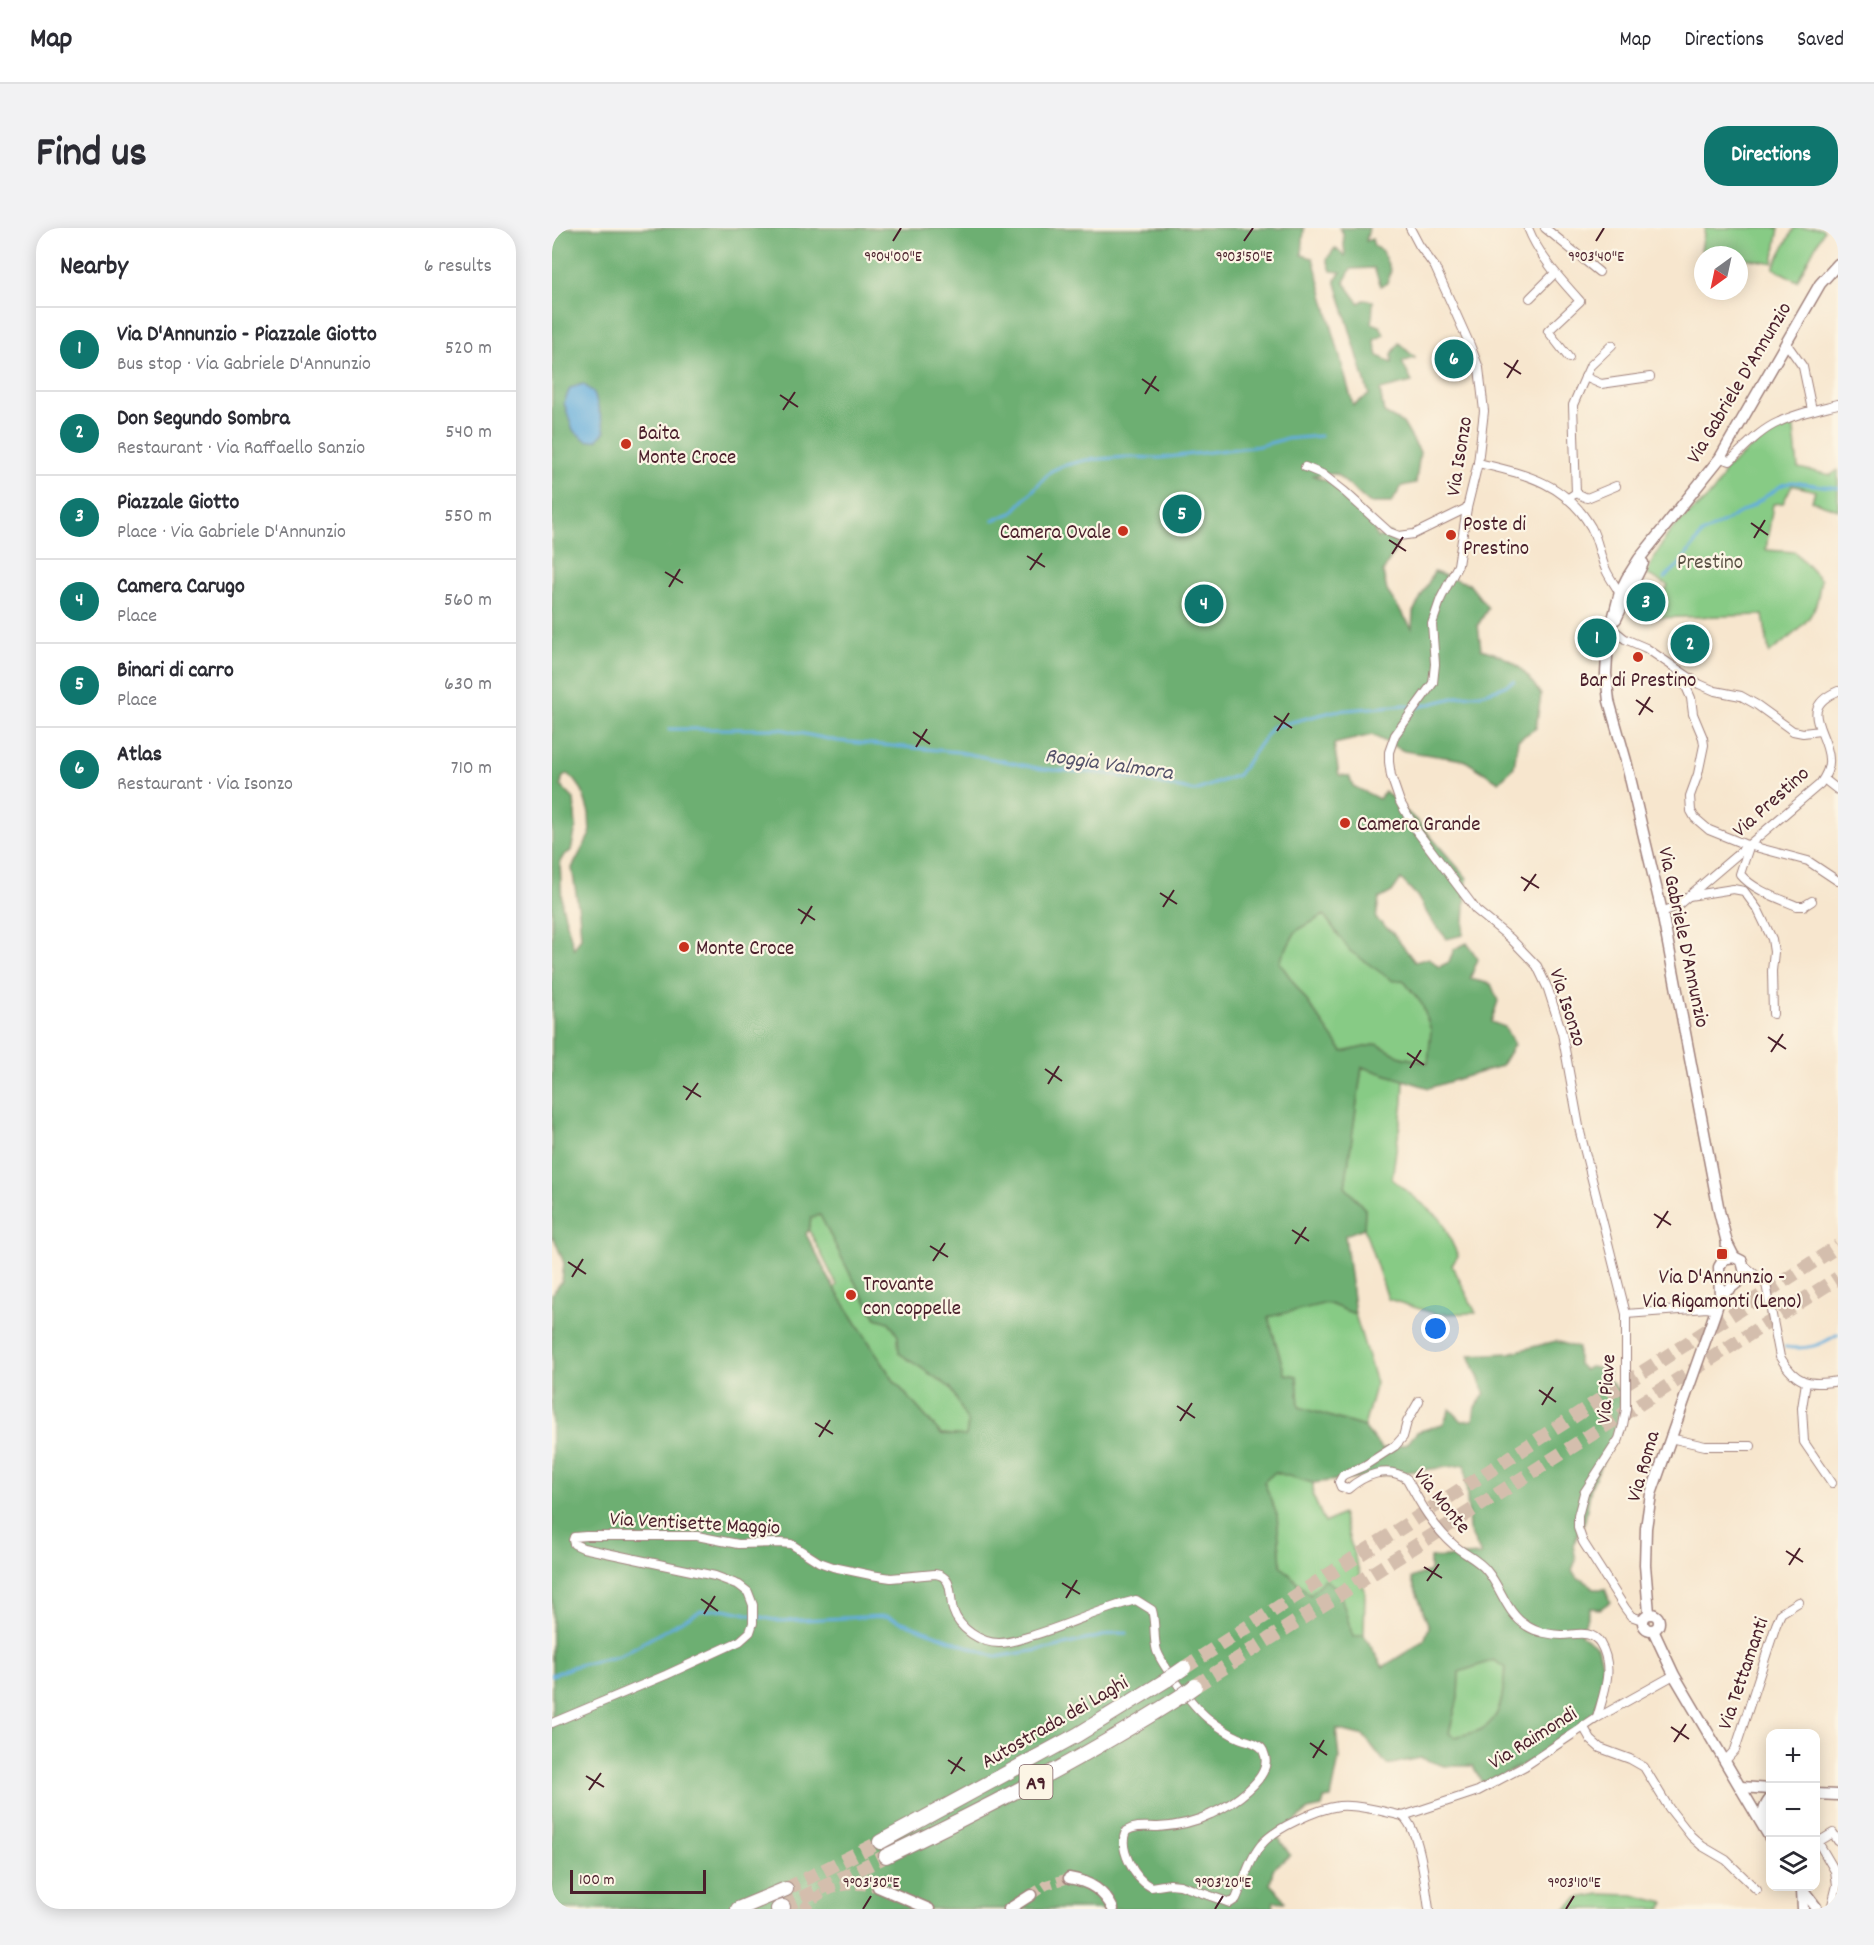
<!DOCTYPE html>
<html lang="en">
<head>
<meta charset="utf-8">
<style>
	body { margin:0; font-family:Dekko,sans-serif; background:#f2f2f3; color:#2b2b33 }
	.controls { position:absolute; right:18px; bottom:18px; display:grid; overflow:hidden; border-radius:12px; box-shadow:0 3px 15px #0003 }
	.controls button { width:54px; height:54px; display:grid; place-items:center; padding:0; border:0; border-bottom:2px solid #e1e1e2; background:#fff; color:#2b2b33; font:30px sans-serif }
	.compass { position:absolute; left:1142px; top:18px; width:54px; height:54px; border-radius:50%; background:#fff; box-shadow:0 3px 15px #0003; rotate:213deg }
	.scale { position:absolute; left:18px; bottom:15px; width:136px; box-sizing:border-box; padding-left:6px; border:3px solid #4a1f2b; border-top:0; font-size:16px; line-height:21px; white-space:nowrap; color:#4a1f2b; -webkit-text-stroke:4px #fcf5e5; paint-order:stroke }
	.you { position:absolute; left:884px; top:1101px; width:21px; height:21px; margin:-15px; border:4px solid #fff; border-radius:50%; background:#1a73e8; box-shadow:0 0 0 9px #1a73e833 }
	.badge { display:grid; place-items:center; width:39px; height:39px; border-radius:50%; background:#0f766e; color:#fff; font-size:20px; font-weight:700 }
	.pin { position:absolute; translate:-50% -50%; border:3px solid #fff; box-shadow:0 2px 6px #0006 }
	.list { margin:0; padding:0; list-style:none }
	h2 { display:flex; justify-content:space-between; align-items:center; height:78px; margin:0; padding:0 24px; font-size:26px }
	h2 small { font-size:20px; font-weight:400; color:#7c7c81 }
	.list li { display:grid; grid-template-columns:39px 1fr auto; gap:18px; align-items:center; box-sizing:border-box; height:84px; padding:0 24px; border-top:2px solid #e1e1e2 }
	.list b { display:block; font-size:22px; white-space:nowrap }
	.list p { margin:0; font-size:20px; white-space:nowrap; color:#7c7c81 }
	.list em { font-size:20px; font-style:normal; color:#7c7c81 }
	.icon { flex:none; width:33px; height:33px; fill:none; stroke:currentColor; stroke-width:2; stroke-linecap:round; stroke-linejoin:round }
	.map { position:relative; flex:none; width:1286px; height:1681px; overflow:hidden; border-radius:24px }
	header { display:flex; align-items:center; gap:36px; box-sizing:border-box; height:84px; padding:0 30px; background:#fff; border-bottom:2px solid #e1e1e2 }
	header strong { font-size:28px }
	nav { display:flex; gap:33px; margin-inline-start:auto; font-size:21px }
	.intro { display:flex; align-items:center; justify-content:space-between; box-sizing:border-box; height:144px; padding:0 36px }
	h1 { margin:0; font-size:42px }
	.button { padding:15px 27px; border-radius:24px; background:#0f766e; color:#fff; font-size:21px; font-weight:700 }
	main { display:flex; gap:36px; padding:0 36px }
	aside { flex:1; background:#fff; border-radius:24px; box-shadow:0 3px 15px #0003 }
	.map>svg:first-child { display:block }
</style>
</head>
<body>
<header>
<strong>Map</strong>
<nav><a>Map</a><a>Directions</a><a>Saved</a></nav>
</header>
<div class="intro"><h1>Find us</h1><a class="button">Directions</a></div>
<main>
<aside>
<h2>Nearby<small>6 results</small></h2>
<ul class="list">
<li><span class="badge">1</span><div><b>Via D'Annunzio - Piazzale Giotto</b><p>Bus stop · Via Gabriele D'Annunzio</p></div><em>520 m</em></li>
<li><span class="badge">2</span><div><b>Don Segundo Sombra</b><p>Restaurant · Via Raffaello Sanzio</p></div><em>540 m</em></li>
<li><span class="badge">3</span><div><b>Piazzale Giotto</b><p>Place · Via Gabriele D'Annunzio</p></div><em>550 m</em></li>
<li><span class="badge">4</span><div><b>Camera Carugo</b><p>Place</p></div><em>560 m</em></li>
<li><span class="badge">5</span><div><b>Binari di carro</b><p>Place</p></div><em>630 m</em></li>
<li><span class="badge">6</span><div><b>Atlas</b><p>Restaurant · Via Isonzo</p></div><em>710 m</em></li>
</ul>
</aside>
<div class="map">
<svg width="1286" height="1681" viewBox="0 0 1286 1681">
	<rect width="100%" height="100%" fill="#fcf5e5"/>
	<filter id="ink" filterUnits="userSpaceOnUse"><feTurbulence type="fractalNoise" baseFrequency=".0167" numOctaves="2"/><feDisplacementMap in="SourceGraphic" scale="12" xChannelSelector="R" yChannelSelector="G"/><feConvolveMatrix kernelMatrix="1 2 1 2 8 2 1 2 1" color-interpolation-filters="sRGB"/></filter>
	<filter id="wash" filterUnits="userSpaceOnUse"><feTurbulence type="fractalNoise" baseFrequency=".008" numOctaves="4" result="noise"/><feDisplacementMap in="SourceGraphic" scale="24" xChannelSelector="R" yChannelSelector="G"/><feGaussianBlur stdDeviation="1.35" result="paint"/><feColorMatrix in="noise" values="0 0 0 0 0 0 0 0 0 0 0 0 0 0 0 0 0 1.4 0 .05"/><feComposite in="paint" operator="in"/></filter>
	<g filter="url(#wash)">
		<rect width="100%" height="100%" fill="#f7e6ce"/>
		<g fill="#87cb85" stroke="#687558" stroke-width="1.5">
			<polygon points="1153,0 1227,0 1221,35 1187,29 1187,27 1172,27 1149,23"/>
			<polygon points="1242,0 1269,0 1272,2 1245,53 1221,40"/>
			<path d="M1241 193 1246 240 1279 247 1286 242V282L1260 273 1263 263 1240 257 1231 275 1221 276 1214 322 1243 324 1269 352C1267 359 1267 368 1264 376 1258 396 1233 413 1217 425L1211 387 1099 390 1116 357 1094 346C1101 333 1108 318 1117 305 1133 283 1166 271 1172 242L1211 210Z"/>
			<polygon points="772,687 798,723 851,752 870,776 879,802 877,835 849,829 825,816 791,824 727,734 744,703"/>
			<polygon points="810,839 852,852 851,874 840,951 889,991 906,1028 900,1037 924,1085 884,1086 836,1071 812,1000 813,981 793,959"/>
			<polygon points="268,987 297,1044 324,1090 337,1093 346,1108 347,1125 399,1160 416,1195 414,1208 389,1206 342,1153 282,1060 285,1057 257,1002 259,989"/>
			<polygon points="775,1075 803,1086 824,1155 812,1199 747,1179 745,1148 733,1146 716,1088"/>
			<polygon points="723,1244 761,1255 761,1268 773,1295 790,1286 813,1363 812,1407 801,1409 729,1338 725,1287 712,1254"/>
			<path d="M942 1432 953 1440C951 1461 952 1489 930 1501 922 1505 911 1507 902 1509L897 1505 906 1470 907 1444Z"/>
			<polygon points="1048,1666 1081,1667 1113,1675 1109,1681 1013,1681 1026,1670"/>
		</g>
		<path fill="#6daf72" stroke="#5c674e" stroke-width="1.5" fill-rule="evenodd" d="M0 0H752L750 27 761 30 801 177 817 167 783 52 789 44 779 43 775 31 783 20 793 28 791 5 787 0H817L814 13 820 11 822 18 830 23 839 43 835 55 829 58 822 40 799 41 792 54 807 75 812 72 821 73 820 95 828 98 832 107 822 112 826 128 840 135V126L847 115 863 130 850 134 860 154 828 162 832 185 851 195 868 224 864 255 850 258 839 275H817L784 246 760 247 780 255 820 293 825 310 838 305 845 318 831 344 835 363 860 400 861 384 882 344 917 356 936 380 926 397 929 421C961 430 971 439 989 467L984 500 966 512 962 539 947 554 912 532 852 523 820 507 782 516 787 547 797 548 801 558 827 571 833 563 866 594 915 650 911 707 895 711 879 692 865 668 849 651 840 664 827 671 824 691 840 704 863 734 877 730 887 739 897 734 902 721 915 715 926 731 918 751 939 756 946 773 939 794 953 799 962 817 949 838 877 860 810 839 793 959 813 981 812 1000 793 1007 803 1086 775 1075 716 1089 733 1146 745 1148 747 1179 812 1199 830 1221 855 1216 865 1204 891 1196 898 1181 910 1193 921 1192 923 1179 933 1166 917 1127 957 1125 1004 1113 1026 1120V1136L1032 1142 1038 1139 1057 1142 1056 1151 1070 1166 1061 1211 1039 1259 1033 1292 1021 1317 1024 1332 1020 1342 1025 1350 1031 1351 1041 1361H1053L1058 1374 1048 1381 1038 1380 1029 1407 1046 1419 1053 1448 1042 1485 992 1526 931 1557 921 1538H892L869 1530 835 1537 812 1508 784 1501 787 1531 779 1570 772 1571 770 1579 756 1582 726 1609 738 1627 721 1641 718 1656 729 1667 733 1674 722 1673 721 1681H0V1066L10 1053 12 1035 2 1010H0ZM15 546 23 552 30 562 37 585 38 606 20 640 27 684 29 709 22 721 10 677 8 634 12 627 19 623 24 599 22 571 9 558 10 550ZM772 687 798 723 841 753 851 752 870 776 879 802 876 835 849 829 825 816 791 824 727 734 744 703ZM268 987 297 1044 324 1090 337 1094 346 1108 347 1125 399 1160 416 1195 414 1208 389 1206 342 1153 282 1060 254 1006 257 1002 259 990ZM913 1237 917 1302 929 1327 878 1330V1343L859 1350 877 1399 872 1413 831 1439 812 1407 801 1409 787 1361 772 1351 758 1367 729 1338 725 1287 712 1254 723 1244 761 1255ZM942 1432 953 1440C951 1461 952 1489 930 1501 923 1505 911 1507 902 1509L897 1505 906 1470 907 1444Z"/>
		<polygon fill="#64addc" stroke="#576684" stroke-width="1.5" points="31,156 42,165 53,203 45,212 35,213 21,202 12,175 18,160"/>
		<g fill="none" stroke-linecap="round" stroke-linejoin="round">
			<g stroke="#64addc" stroke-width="3">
				<polyline points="441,292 460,285 499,243 510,238 534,232 574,229 608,230 666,223 707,218 733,211 769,208"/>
				<polyline points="1112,350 1127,337 1150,306 1200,278 1230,257 1240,254 1286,260"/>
				<polyline points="117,501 228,501 286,513 407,524 490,541 558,546 643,563 686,547 720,499 783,483 853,477 862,480 909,468 929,466 949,460 962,453"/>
				<path d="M1233 1119C1256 1122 1267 1118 1286 1106"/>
				<polyline points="0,1447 23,1438 67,1428 148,1383 172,1381 227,1393 334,1388 444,1429 499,1420 563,1405 575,1405"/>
			</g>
		</g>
	</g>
	<g filter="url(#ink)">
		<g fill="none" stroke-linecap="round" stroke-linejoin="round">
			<g stroke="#d4bead" stroke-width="10" stroke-dasharray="10 5" stroke-linecap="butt">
				<polyline points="479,1667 494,1657 517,1650"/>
				<path d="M251 1681C272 1658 296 1654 326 1659"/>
			</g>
			<g stroke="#d4bead" stroke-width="14" stroke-dasharray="14 7" stroke-linecap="butt">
				<polyline points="632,1440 1286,1018"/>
				<polyline points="643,1458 1286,1050"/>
				<polyline points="234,1661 328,1614"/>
				<polyline points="231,1679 334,1628"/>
			</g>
			<g stroke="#a0827c" stroke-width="10">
				<g id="street">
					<polyline points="858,0 867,17 883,39 918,117 927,140 932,183 926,235 915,280 906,337 889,370 880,396 883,436 881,455 843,507 837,524 837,534 839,548 848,574 864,602 924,682 958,710 985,738 996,761 1010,805 1028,904 1074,1086 1074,1181 1071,1197 1067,1211 1032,1265 1026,1288 1026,1300 1031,1314 1073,1380 1079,1388 1090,1392"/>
					<path d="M976 0C987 28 1008 51 1028 73L996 103 1017 130"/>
					<polyline points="993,0 1047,44"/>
					<polyline points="978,70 1003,45"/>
					<polyline points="1234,115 1251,139 1260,182"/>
					<polyline points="1033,149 1049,156 1098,149"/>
					<path d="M1168 230 1178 233C1193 219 1208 202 1227 194 1245 185 1266 181 1286 176"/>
					<path d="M926 235C972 246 1013 254 1039 299 1046 312 1048 329 1054 342 1058 351 1064 358 1068 366"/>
					<polyline points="753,239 770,246 793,264 837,304 847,308 862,306 915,280"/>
					<polyline points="1024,265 1035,270 1064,258"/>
					<polyline points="1015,271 1024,265 1021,177 1038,138 1060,117"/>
					<polyline points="1058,399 1073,411 1094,420 1147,456 1163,463 1189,468 1205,477 1241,503 1251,505 1268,503"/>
					<polyline points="1127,443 1139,470 1141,486 1151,510 1152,517 1146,546 1138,568 1139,583 1143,590 1157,602 1192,616 1256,633 1286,653"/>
					<polyline points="1272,551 1286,562"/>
					<path d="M1197 619 1188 646C1201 662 1226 670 1245 678H1252L1260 673"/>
					<polyline points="1137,668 1181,661 1192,663 1206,682 1220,711 1222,724 1220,743 1221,786"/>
					<path d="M1110 684 1125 678 1268 556C1273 549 1278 540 1277 531 1276 503 1244 481 1286 463"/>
					<path d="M1192 1037 1214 1056 1228 1129C1244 1156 1257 1158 1286 1153"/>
					<polyline points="1074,1086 1155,1080 1164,1082"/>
					<polyline points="1254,1154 1250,1180 1252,1214 1280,1255"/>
					<path d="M867 1173 855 1194 851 1209 843 1218 812 1238 791 1247 787 1254 789 1259 796 1261C812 1247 836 1237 855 1251 868 1275 881 1299 903 1318 912 1326 927 1332 935 1343 950 1361 954 1385 975 1398 984 1404 999 1407 1010 1407 1023 1407 1039 1401 1048 1415 1063 1440 1052 1464 1045 1490"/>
					<polyline points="1118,1210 1153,1218 1199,1218"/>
					<path d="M0 1495 114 1447 188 1413 198 1404 201 1395V1377L196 1364 187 1357 163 1348 31 1320 22 1316 21 1312 22 1309 34 1308H145L186 1316 228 1315 239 1316 267 1334 281 1339 319 1347 339 1350 383 1346C402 1348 397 1368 401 1382 407 1401 429 1415 447 1415 458 1415 469 1411 479 1408 514 1398 548 1381 584 1372L600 1382C604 1396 601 1410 605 1423 611 1439 644 1482 658 1492 666 1498 676 1505 685 1509 692 1513 701 1513 707 1518 709 1519 711 1522 712 1525 723 1550 677 1578 659 1586 643 1594 624 1598 606 1599 594 1599 584 1597 574 1603 566 1620 582 1651 599 1659L618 1656 628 1657 678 1675 684 1671C692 1653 697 1632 709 1617 723 1600 765 1581 787 1578 805 1576 833 1584 851 1588"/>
					<polyline points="1031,1498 1039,1512 1048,1520 1078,1531 1092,1539 1117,1580 1139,1608 1150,1618 1174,1632 1205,1662"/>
					<polyline points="1173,1533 1183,1522 1224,1397 1229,1385 1247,1374"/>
					<polyline points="851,1588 926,1563 973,1538 1045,1490 1122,1447"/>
					<path d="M851 1588C869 1605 873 1656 877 1681"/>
					<polyline points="1279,1681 1285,1657 1283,1643 1266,1614 1281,1605 1286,1613"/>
				</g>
			</g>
			<g stroke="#a0827c" stroke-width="13">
				<g id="secondary">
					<polyline points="1064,391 1091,335"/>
					<polyline points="1182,1029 1175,1015 1167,983 1110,684 1074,533 1057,473 1054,446 1056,411 1068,364 1075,350 1087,331 1168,230 1268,56 1286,36"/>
					<path d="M1168 1069C1176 1060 1189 1055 1193 1045L1190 1033 1182 1029 1176 1030"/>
					<polyline points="1097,1385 1093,1337 1094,1300 1099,1266 1164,1082 1168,1069 1167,1039 1174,1027 1175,1015"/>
					<circle cx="1099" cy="1394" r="8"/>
					<polyline points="1101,1402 1122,1447 1218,1610"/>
					<polyline points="1189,1559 1218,1561"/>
					<polyline points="1264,1566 1286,1567"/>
					<path d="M1213 1596C1210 1585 1212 1579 1218 1571"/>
					<path d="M517 1650C537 1653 552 1662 561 1681"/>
					<polyline points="1248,1658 1264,1679"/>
					<polyline points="326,1659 377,1681"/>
					<polyline points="1250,1662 1251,1681"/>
					<polyline points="457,1681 479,1667"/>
				</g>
			</g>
			<g stroke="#a0827c" stroke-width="16">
				<g id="highway">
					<polyline points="328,1614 525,1507 616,1451"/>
					<path d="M334 1628C435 1580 534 1529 629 1468"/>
					<polyline points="186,1681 234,1661"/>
					<polyline points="226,1681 231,1679"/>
				</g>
			</g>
			<use href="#street" stroke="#fff" stroke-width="8"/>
			<use href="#secondary" stroke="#fff" stroke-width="10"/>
			<use href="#highway" stroke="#fff" stroke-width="14"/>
			<g stroke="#a0827c" stroke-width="16" stroke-linecap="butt">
				<g id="highway-bridge">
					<polyline points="616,1451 632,1440"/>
					<polyline points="629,1468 643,1458"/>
				</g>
			</g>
			<use href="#highway-bridge" stroke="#fff" stroke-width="14"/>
		</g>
	</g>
	<path fill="none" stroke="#4a1f2b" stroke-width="2" d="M341 13 349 0M692 13 701 0M1044 13 1052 0M952 135 969 146M955 150 966 132M590 151 607 163M593 166 604 148M228 167 246 179M231 182 243 164M1199 295 1216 307M1202 310 1213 292M837 312 854 323M840 326 851 309M475 328 493 339M478 342 490 325M113 344 131 355M117 359 128 341M1084 472 1101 484M1087 487 1098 469M722 488 740 500M725 503 737 485M361 504 378 516M364 519 375 501M969 649 987 660M972 663 984 646M608 665 625 676M611 679 622 662M246 681 263 692M249 696 260 678M1216 809 1234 821M1219 824 1231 806M855 825 872 837M858 840 869 822M493 841 510 853M496 856 507 838M131 858 149 869M134 872 146 855M1102 986 1119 997M1105 1000 1116 983M740 1002 757 1013M743 1016 754 999M378 1018 396 1029M381 1033 393 1015M16 1034 34 1046M20 1049 31 1031M987 1162 1004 1174M990 1177 1001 1159M625 1178 643 1190M628 1193 640 1175M263 1195 281 1206M267 1209 278 1192M1234 1323 1251 1334M1237 1337 1248 1320M872 1339 890 1350M875 1353 887 1336M510 1355 528 1366M514 1370 525 1352M149 1371 166 1383M152 1386 163 1368M1119 1499 1137 1511M1122 1514 1134 1496M758 1515 775 1527M761 1530 772 1512M396 1532 413 1543M399 1546 410 1529M34 1548 52 1559M37 1562 49 1545M311 1681 319 1668M663 1681 671 1668M1014 1681 1022 1668"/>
	<g fill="#c8321e" stroke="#fcf5e5" stroke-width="2">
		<circle cx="74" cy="216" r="6"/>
		<circle cx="571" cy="303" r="6"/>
		<circle cx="899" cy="307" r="6"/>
		<circle cx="1086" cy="429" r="6"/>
		<circle cx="793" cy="595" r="6"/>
		<circle cx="132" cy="719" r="6"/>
		<rect x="1164" y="1020" width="12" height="12" rx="3"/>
		<circle cx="299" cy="1067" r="6"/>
	</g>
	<g text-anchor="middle" stroke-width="4.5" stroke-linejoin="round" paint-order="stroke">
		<rect fill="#fcf5e5" stroke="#7f5f63" stroke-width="1.5" x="467.5" y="1537" width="33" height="34" rx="4.5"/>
		<g font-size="20" font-weight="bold" fill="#4a1f2b">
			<text x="484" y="1561">A9</text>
		</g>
		<g font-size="21" fill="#4a1f2b" stroke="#fcf5e5">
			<text transform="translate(1186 154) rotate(-59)" y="7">Via Gabriele D'Annunzio</text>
			<text transform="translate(906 228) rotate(-81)" y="7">Via Isonzo</text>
			<text transform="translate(1218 573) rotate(-42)" y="7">Via Prestino</text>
			<text transform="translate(1133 709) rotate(78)" y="7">Via Gabriele D'Annunzio</text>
			<text transform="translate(1017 779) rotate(72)" y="7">Via Isonzo</text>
			<text transform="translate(1053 1161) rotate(-86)" y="7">Via Piave</text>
			<text transform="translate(1090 1238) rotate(-74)" y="7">Via Roma</text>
			<text transform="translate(891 1272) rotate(51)" y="7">Via Monte</text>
			<text transform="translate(143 1294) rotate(3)" y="7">Via Ventisette Maggio</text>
			<text transform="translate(1190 1445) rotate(-71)" y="7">Via Tettamanti</text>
			<text transform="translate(502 1493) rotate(-30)" y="7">Autostrada dei Laghi</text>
			<text transform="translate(980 1509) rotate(-32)" y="7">Via Raimondi</text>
		</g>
		<g font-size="21" fill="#4a1f2b" stroke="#fcf5e5" text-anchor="start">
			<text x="86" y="211">Baita<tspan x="86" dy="24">Monte Croce</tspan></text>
			<text x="911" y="302">Poste di<tspan x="911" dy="24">Prestino</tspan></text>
			<text x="559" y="310" text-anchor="end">Camera Ovale</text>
			<text x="1086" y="458" text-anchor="middle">Bar di Prestino</text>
			<text x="805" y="602">Camera Grande</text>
			<text x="144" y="726">Monte Croce</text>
			<text x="1170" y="1055" text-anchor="middle">Via D'Annunzio -<tspan x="1170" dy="24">Via Rigamonti (Leno)</tspan></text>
			<text x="311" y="1062">Trovante<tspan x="311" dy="24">con coppelle</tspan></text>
		</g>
		<g font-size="21" fill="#5c5346" stroke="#fcf5e5">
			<text x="1158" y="340">Prestino</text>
		</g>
		<g font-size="22" font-style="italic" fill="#535169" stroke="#fcf5e5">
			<text transform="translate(557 534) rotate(8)" y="8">Roggia Valmora</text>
		</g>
	</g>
	<g font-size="15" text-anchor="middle" fill="#4a1f2b" stroke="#fcf5e5" stroke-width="4.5" stroke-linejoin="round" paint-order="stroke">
		<text x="1044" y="33">9°03'40"E</text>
		<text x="341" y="33">9°04'00"E</text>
		<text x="692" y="33">9°03'50"E</text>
		<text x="319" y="1659">9°03'30"E</text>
		<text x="671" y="1659">9°03'20"E</text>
		<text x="1022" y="1659">9°03'10"E</text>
	</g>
</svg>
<div class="controls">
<button>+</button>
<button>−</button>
<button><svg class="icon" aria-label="layers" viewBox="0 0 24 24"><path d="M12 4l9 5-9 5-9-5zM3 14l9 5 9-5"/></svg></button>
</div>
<svg class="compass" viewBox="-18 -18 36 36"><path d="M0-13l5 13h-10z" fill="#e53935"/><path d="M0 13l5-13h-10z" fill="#7c7c81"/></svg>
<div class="scale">100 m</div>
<div class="you"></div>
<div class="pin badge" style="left:1045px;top:410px">1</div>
<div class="pin badge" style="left:1138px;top:416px">2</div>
<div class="pin badge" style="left:1094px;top:374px">3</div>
<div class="pin badge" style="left:652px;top:376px">4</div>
<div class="pin badge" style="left:630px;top:286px">5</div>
<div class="pin badge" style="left:902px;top:131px">6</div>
</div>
</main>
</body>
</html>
